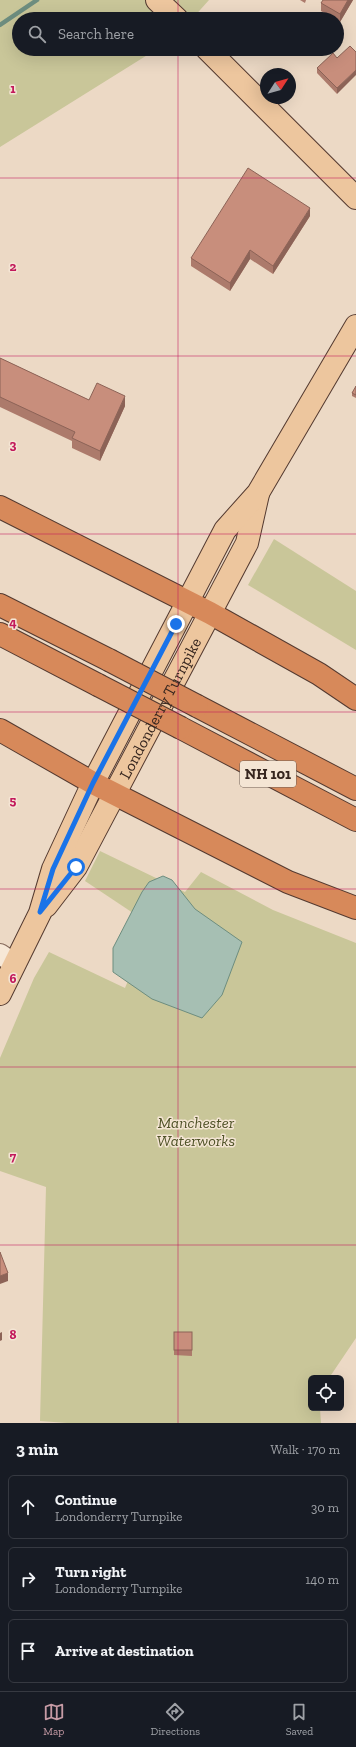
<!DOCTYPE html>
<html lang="en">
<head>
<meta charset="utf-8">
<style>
	body { margin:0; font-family:"Zilla Slab",serif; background:#242831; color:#f1f3f6 }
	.controls { position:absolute; right:12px; bottom:12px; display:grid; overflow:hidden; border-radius:6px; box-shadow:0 4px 16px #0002 }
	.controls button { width:36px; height:36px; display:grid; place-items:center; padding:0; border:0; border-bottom:1px solid #363941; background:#171b24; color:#f1f3f6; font:20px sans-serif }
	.compass { position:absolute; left:260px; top:68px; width:36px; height:36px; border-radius:50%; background:#171b24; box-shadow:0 4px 16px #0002; rotate:54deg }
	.stop { position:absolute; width:12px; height:12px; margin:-9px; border:3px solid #1a73e8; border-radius:50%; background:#fff }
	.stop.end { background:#1a73e8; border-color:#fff; box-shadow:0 1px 4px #0008 }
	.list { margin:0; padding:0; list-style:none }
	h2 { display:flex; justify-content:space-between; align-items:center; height:52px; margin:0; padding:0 16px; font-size:17px }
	h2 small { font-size:13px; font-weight:400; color:#9ea1a6 }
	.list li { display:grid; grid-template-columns:26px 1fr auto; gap:12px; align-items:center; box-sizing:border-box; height:64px; margin:0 8px 8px; padding:0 8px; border:1px solid #363941; border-radius:6px }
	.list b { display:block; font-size:15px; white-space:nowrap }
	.list p { margin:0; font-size:13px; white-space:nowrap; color:#9ea1a6 }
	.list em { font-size:13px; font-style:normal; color:#9ea1a6 }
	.icon { flex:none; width:22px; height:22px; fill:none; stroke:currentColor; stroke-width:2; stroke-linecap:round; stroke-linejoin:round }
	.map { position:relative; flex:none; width:356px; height:1423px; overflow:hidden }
	.search { position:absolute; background:#171b24; box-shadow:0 4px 16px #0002; left:12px; right:12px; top:12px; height:44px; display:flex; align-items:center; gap:10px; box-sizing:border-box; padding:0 14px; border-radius:22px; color:#9ea1a6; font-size:15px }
	.sheet { height:268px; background:#171b24 }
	nav { display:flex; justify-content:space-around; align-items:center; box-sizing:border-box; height:56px; border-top:1px solid #363941; background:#171b24; font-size:11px; color:#9ea1a6 }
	nav a { display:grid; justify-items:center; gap:2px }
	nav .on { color:#c69ba5 }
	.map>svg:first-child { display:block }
</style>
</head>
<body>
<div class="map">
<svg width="356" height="1423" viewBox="0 0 356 1423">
	<rect width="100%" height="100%" fill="#ecd9c5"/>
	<g fill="#c9c699">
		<polygon points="0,0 209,0 192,19 19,19 19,49 157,49 0,147"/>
		<polygon points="274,539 356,591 356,650 248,585"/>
		<polygon points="100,851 185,892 201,872 273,910 356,943 356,1338 329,1378 311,1378 311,1408 320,1408 321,1423 67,1423 40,1421 46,1187 0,1171 0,1058 34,978 49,952 125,988 151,925 85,881"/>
	</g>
	<polygon fill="#a6bfb3" stroke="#6d8d7f" points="163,876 172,880 195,909 242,942 222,995 202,1018 152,999 113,972 113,948 142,892 149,882"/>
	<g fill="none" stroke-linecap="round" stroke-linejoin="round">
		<polyline stroke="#6d8d7f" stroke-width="4.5" points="0,25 37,0"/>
		<g stroke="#866a5c" stroke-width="22">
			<polyline id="minor" points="0,954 15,964"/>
		</g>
		<g stroke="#543a30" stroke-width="24">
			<g id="major">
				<polyline points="157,0 177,19"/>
				<polyline points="207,49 356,198"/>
				<path id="s1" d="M46 906 76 867 247 543 258 494"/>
				<polyline points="0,994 40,913 53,869 93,783 225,530 258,493 356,326"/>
			</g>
		</g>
		<g stroke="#543a30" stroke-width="24">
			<g id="highway">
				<polyline points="0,507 210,613 319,674 356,699"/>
				<polyline points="0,605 109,660"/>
				<polyline points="0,634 98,685"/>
				<polyline points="197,706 356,789"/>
				<polyline points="181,728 356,820"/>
				<polyline points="0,730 93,783 288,882 356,908"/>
			</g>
		</g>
		<use href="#minor" stroke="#f7e8d7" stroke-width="20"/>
		<use href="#major" stroke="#edc69e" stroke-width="22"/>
		<use href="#highway" stroke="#d7895a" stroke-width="22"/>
		<g stroke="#543a30" stroke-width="24" stroke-linecap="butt">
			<g id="highway-bridge">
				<polyline points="109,660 197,706"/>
				<polyline points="98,685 181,728"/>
			</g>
		</g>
		<use href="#highway-bridge" stroke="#d7895a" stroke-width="22"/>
	</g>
	<g fill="#ac7a6b">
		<polygon points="300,0 306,0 305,3"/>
		<polygon points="323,0 353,0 340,22 337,20 337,19 335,19 321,11 321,3"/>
		<polygon points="337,58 337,94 317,73 317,68"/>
		<polygon points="310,216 273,274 250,259 230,291 191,266 191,258"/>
		<polygon points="0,358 89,400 125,406 100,461 72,448 72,441 0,407"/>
		<polygon points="356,386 356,398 352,396 352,393"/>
		<polygon points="192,1332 192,1356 174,1355 174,1350"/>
	</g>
	<g fill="#8c6357">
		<polygon points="348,0 353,0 340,22 340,14"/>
		<polygon points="356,70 356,75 337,94 337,88"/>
		<polygon points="310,208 310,216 273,274 273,266"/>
		<polygon points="250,250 250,259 230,291 230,283"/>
		<polygon points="125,396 125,406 100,461 100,451"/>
		<polygon points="8,1273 8,1281 0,1284 0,1276"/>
		<polygon points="2,1332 2,1340 0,1341 0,1333"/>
	</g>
	<g fill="#c88e7c" stroke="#8c6357">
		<polygon points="323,0 348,0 340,14 321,3"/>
		<polygon points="350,46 356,52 356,70 337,88 317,68 333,53 337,58"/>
		<polygon points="248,168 310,208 273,266 250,250 230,283 191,258"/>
		<polygon points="0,358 89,400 97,383 125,396 100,451 72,438 75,432 0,397"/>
		<polygon points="356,386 356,395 352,393"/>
		<polygon points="0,1252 8,1273 0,1276"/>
		<rect x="174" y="1332" width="18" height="18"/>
	</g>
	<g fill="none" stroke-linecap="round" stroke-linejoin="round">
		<polyline stroke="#1a73e8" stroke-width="5" points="76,867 40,912 53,869 93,783 176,624"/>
	</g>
	<path fill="none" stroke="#c2185b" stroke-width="1" stroke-opacity="0.55" d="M178 0V19M178 49V1423M0 178H356M0 356H356M0 534H356M0 712H356M0 889H356M0 1067H356M0 1245H356"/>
	<g text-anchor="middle" stroke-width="3" stroke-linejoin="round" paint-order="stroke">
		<rect fill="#f4e5d4" stroke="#6f5f55" stroke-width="1" x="240" y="761" width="56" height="26" rx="3"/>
		<g font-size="15" font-weight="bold" fill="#36261f">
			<text x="268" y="779">NH 101</text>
		</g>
		<g font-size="16" fill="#36261f" stroke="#f4e5d4">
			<text dy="6" stroke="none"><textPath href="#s1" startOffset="229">Londonderry Turnpike</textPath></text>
		</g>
		<g font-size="16" font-style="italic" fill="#4f5227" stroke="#f4e5d4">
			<text x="196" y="1128">Manchester<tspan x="196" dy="18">Waterworks</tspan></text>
		</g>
	</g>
	<g font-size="13" text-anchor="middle" font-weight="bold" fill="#c2185b" stroke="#f4e5d4" stroke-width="3" stroke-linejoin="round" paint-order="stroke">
		<text x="13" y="93">1</text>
		<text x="13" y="271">2</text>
		<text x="13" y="449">3</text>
		<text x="13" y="627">4</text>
		<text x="13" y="805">5</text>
		<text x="13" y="983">6</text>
		<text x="13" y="1161">7</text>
		<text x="13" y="1339">8</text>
	</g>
</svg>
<div class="controls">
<button><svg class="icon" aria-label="locate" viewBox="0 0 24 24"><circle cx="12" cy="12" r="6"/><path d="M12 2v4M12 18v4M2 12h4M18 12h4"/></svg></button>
</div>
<svg class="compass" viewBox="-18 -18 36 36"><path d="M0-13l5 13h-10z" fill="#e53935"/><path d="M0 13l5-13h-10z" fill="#9ea1a6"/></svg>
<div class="stop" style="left:76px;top:867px"></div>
<div class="stop end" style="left:176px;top:624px"></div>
<div class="search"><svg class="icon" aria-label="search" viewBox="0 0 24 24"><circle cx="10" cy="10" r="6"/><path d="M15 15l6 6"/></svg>Search here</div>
</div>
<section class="sheet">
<h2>3 min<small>Walk · 170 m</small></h2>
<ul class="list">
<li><svg class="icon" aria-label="ahead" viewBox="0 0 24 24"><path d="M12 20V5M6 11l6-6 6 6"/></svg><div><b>Continue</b><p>Londonderry Turnpike</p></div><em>30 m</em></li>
<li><svg class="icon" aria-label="right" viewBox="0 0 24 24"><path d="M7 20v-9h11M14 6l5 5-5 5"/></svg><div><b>Turn right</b><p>Londonderry Turnpike</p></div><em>140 m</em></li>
<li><svg class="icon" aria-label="arrive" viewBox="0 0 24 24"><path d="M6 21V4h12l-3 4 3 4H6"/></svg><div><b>Arrive at destination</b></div></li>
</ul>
</section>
<nav>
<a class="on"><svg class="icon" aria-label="map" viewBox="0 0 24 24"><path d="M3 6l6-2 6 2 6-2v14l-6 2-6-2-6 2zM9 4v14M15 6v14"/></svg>Map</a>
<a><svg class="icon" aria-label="directions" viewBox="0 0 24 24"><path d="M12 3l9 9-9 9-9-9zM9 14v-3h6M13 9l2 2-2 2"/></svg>Directions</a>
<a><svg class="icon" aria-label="saved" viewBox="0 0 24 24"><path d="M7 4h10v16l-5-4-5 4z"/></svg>Saved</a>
</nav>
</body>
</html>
